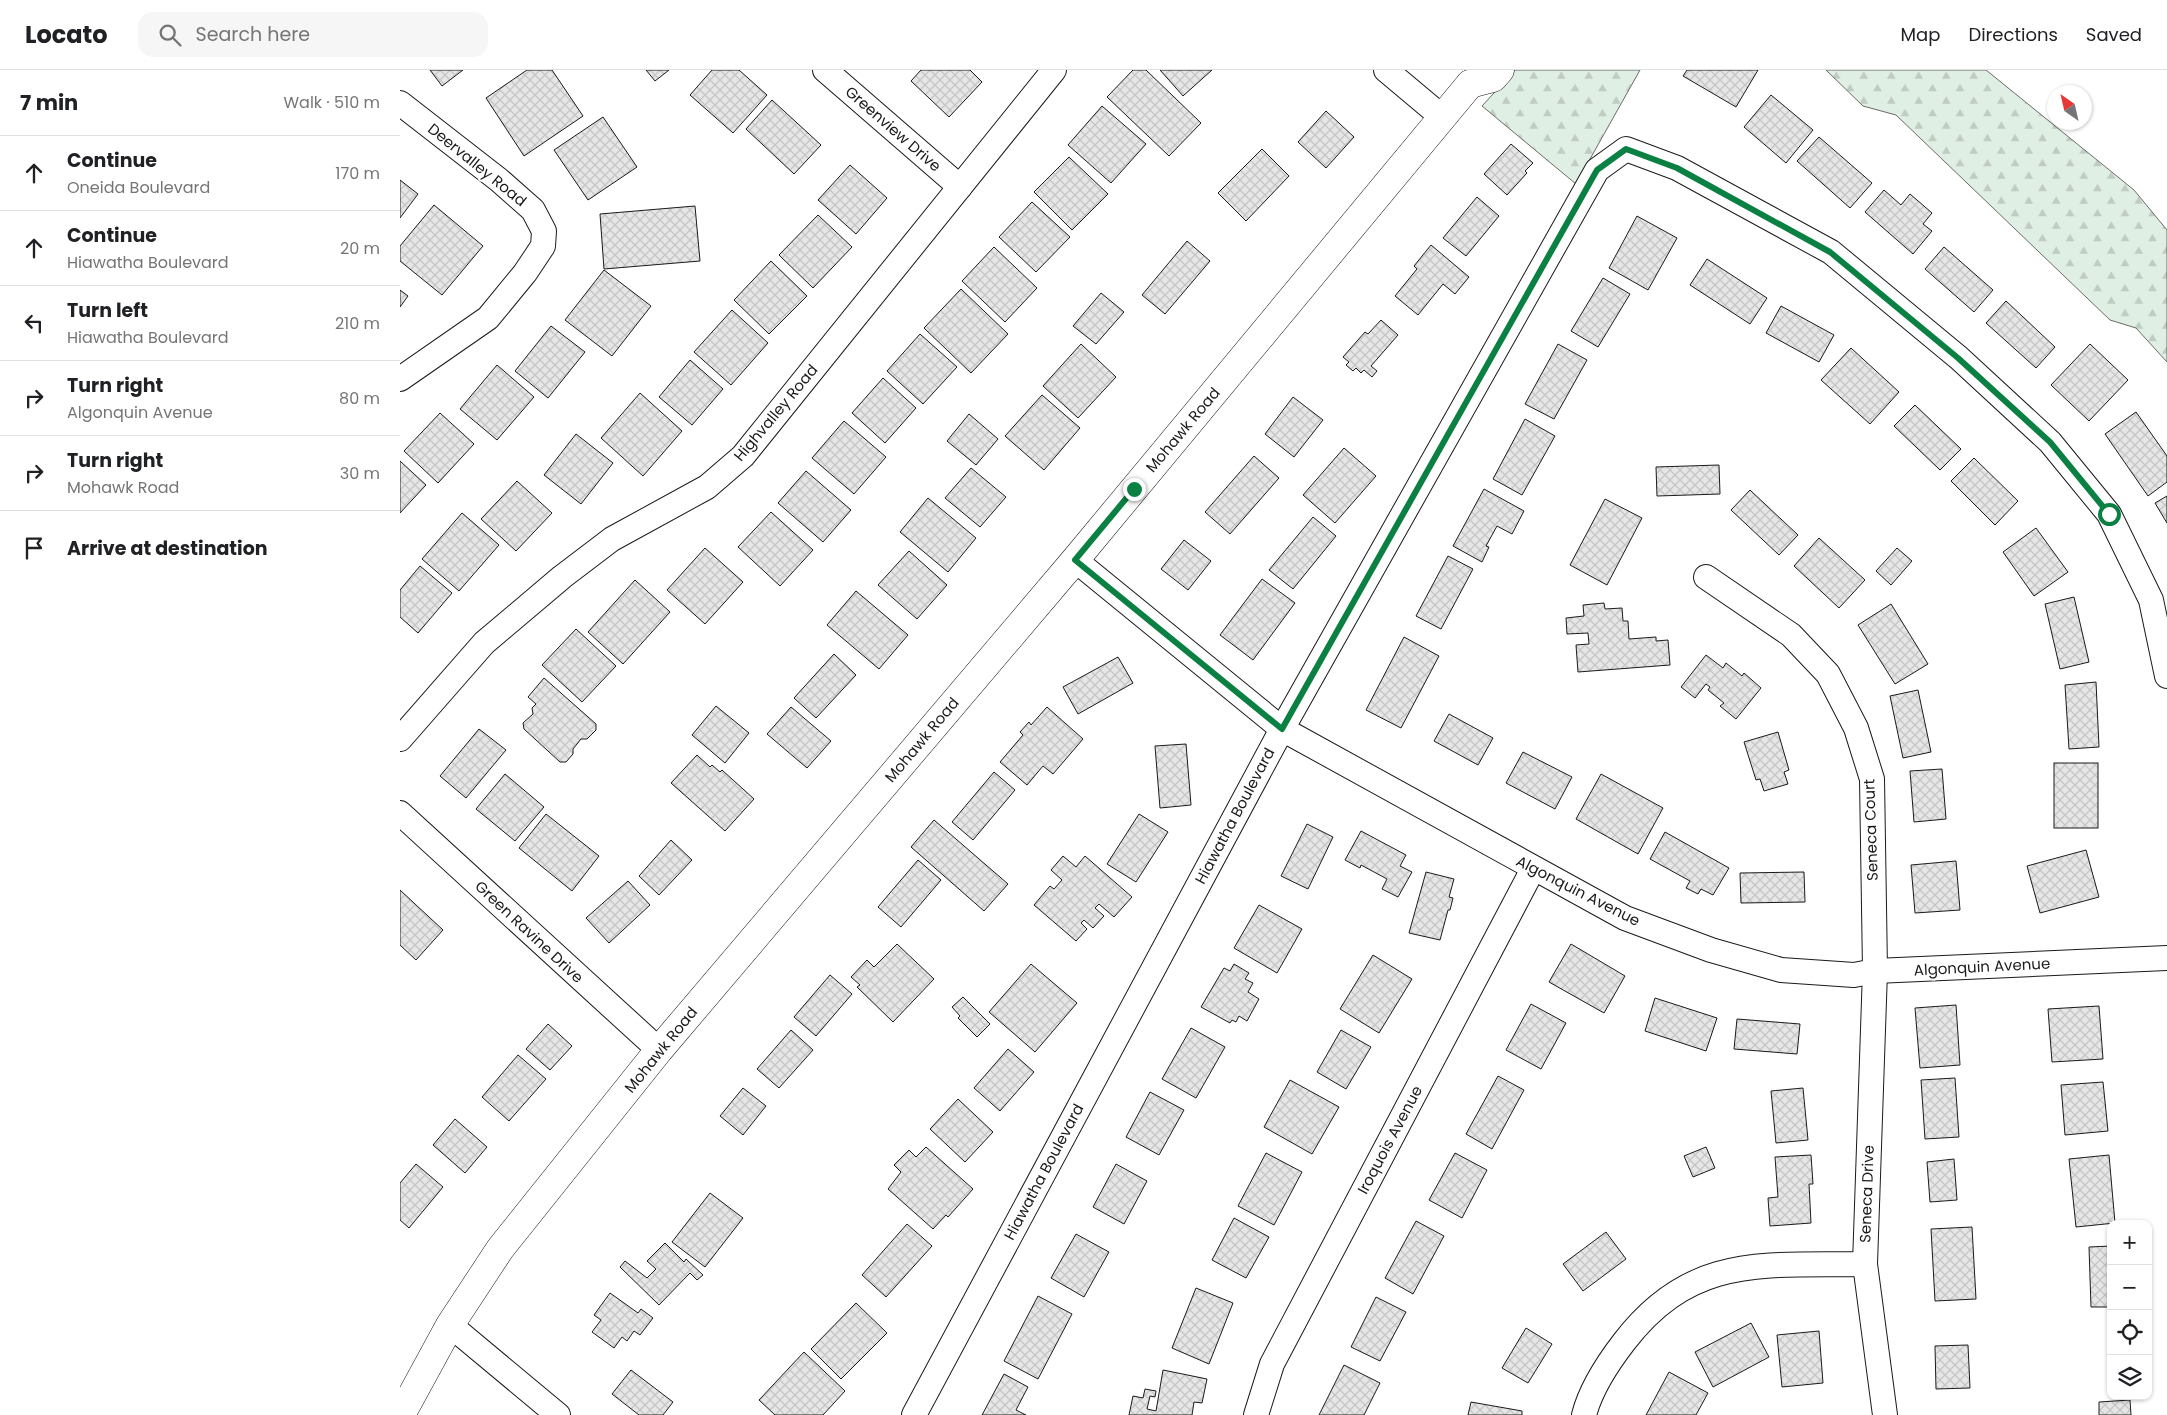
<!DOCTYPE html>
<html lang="en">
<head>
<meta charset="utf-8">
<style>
	body { margin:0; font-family:Poppins,sans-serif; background:#f6f6f6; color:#202124 }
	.controls { position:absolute; right:15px; bottom:15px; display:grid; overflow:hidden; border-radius:10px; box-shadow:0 1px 4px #0004 }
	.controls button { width:45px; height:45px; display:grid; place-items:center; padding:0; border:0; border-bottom:1px solid #e0e0e0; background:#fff; color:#202124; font:25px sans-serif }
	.compass { position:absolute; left:1647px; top:15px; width:45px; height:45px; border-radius:50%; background:#fff; box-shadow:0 1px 4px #0004; rotate:326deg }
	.stop { position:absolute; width:15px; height:15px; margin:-11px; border:4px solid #0b8043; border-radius:50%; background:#fff }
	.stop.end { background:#0b8043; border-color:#fff; box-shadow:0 1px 5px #0008 }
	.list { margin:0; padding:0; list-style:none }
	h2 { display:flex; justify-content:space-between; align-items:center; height:65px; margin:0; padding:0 20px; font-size:21px }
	h2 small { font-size:16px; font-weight:400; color:#757577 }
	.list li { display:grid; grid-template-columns:32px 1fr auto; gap:15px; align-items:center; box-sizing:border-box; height:75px; padding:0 20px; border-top:1px solid #e0e0e0 }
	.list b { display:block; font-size:19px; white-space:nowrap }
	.list p { margin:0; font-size:16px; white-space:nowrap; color:#757577 }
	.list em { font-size:16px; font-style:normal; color:#757577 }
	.icon { flex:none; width:28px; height:28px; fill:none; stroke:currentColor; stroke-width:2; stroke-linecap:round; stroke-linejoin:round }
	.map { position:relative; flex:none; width:1767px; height:1345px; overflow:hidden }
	header { display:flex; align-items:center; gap:30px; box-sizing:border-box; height:70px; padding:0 25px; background:#fff; border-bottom:1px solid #e0e0e0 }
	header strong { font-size:24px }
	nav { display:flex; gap:28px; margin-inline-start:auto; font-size:18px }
	.search { width:350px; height:45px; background:#f6f6f6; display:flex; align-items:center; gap:12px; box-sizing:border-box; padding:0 18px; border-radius:15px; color:#757577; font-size:19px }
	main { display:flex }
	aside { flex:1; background:#fff }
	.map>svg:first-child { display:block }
</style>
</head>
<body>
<header>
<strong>Locato</strong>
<div class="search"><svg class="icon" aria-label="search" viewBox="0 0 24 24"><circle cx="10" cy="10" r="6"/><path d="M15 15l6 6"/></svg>Search here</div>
<nav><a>Map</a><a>Directions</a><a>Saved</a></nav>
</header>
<main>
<aside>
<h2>7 min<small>Walk · 510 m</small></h2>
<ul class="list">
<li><svg class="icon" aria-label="ahead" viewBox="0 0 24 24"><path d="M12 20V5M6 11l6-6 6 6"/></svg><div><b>Continue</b><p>Oneida Boulevard</p></div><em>170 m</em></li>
<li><svg class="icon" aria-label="ahead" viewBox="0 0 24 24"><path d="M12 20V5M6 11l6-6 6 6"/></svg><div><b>Continue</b><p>Hiawatha Boulevard</p></div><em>20 m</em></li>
<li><svg class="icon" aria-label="left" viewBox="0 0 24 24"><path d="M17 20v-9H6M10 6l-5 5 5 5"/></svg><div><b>Turn left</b><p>Hiawatha Boulevard</p></div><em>210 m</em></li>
<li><svg class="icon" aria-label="right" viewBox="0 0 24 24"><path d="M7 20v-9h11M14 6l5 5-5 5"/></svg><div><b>Turn right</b><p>Algonquin Avenue</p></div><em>80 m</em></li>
<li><svg class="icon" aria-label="right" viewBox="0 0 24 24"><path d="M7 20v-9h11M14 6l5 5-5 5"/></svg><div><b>Turn right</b><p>Mohawk Road</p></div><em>30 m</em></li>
<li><svg class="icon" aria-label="arrive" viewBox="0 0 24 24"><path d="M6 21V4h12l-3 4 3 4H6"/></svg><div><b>Arrive at destination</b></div></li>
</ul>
</aside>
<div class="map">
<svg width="1767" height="1345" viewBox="0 0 1767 1345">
	<defs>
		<pattern id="forest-firs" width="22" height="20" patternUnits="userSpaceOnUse" patternTransform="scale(1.25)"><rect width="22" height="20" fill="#e0efe3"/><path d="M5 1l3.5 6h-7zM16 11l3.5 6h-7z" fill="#c0ccc2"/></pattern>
		<pattern id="building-cross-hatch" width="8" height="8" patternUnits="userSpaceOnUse" patternTransform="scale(1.25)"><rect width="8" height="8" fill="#e6e6e6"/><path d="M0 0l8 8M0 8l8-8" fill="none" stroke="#c5c5c5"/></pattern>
	</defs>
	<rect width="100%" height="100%" fill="#fff"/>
	<g fill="url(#forest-firs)" stroke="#6a6a6a">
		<polygon points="1115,0 1240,0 1176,114 1082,36"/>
		<polygon points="1426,0 1586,0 1734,120 1767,160 1767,292 1736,258 1710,250 1496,45 1463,36"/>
	</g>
	<g fill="url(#building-cross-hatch)" stroke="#1a1a1a">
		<polygon points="30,0 63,0 42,16"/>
		<polygon points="127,0 152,0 183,46 124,86 86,28"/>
		<polygon points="246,0 269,0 255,11"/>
		<polygon points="312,0 339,0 367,25 333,63 290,25"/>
		<polygon points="521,0 570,0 582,12 549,47 511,11"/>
		<polygon points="733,0 746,0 801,53 769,86 707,27"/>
		<polygon points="760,0 812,0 783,26"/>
		<polygon points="1287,0 1358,0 1336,37 1283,6"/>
		<polygon points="1371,25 1413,60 1386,93 1344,57"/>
		<polygon points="372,30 421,75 394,104 346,59"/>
		<polygon points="702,36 746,74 711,113 668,75"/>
		<polygon points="926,41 954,67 926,98 898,72"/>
		<polygon points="203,47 237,97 188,130 154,80"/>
		<polygon points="1419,67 1472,113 1450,138 1397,91"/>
		<polygon points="1111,74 1133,93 1125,101 1127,103 1107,125 1084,104"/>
		<polygon points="862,79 889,106 846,151 818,123"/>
		<polygon points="669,87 708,124 672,160 634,122"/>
		<polygon points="450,95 487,128 456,164 418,130"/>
		<polygon points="0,110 18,124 0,148"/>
		<polygon points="1484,120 1501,135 1510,124 1532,143 1523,154 1532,161 1513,184 1465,142"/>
		<polygon points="1077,127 1099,146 1066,186 1043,168"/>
		<polygon points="632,132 670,167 636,202 599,167"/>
		<polygon points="34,135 83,176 42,225 0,191 0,176"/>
		<polygon points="295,136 300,191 204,199 200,144"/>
		<polygon points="418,145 452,177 413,218 379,185"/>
		<polygon points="1237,146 1277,168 1248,220 1209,198"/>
		<polygon points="787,171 810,191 765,244 742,225"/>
		<polygon points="1031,175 1069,207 1055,224 1043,214 1018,245 995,226 1017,199 1014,196"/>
		<polygon points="594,177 637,218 605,252 562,211"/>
		<polygon points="1544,177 1593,220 1574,242 1525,199"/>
		<polygon points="1307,189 1367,228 1350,254 1290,215"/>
		<polygon points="371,191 407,226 369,264 334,230"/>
		<polygon points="204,200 251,236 212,286 165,250"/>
		<polygon points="1203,208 1230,224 1198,277 1171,261"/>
		<polygon points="561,219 608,264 571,303 524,258"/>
		<polygon points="0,220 8,226 0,237"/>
		<polygon points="701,223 724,242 696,274 673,256"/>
		<polygon points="1606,231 1655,277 1636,298 1586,253"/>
		<polygon points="1381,236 1434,265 1419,292 1366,263"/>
		<polygon points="332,240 368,273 331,315 294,282"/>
		<polygon points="981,250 998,265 971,296 977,301 972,307 964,300 961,303 956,298 953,301 946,295 949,292 943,287 965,262 968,264"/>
		<polygon points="151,256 185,282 148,328 115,301"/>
		<polygon points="520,264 557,297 523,334 487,301"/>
		<polygon points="681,274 716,307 678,348 643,316"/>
		<polygon points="1158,274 1187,290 1154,349 1125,334"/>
		<polygon points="1690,274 1728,310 1689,351 1651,315"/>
		<polygon points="1451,278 1499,322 1470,354 1421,310"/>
		<polygon points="290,290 323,319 292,355 259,327"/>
		<polygon points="97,295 134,327 97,370 60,339"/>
		<polygon points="483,308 516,338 485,373 452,343"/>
		<polygon points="240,323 282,361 243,406 201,368"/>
		<polygon points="642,325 680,358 644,400 605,366"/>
		<polygon points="893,327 923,350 894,387 865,364"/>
		<polygon points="1515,335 1561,379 1540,400 1494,356"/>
		<polygon points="1736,342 1767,386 1767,412 1748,426 1705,364"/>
		<polygon points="40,343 74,374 38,413 4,381"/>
		<polygon points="569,344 598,369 576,395 547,371"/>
		<polygon points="1125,349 1155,366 1122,425 1093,409"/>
		<polygon points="444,351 486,387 454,424 412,388"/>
		<polygon points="176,364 213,393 181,434 144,405"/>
		<polygon points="944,378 976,406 935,453 903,425"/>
		<polygon points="854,386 879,408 830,464 805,442"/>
		<polygon points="1574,388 1618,431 1595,455 1551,411"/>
		<polygon points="0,391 26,415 0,443"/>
		<polygon points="1319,395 1320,424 1257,426 1256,397"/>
		<polygon points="571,398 606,427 580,457 545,428"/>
		<polygon points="406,401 451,440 423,472 378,433"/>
		<polygon points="117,411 152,443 116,481 81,449"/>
		<polygon points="1084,419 1124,441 1112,464 1097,456 1086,476 1089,477 1082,492 1053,476"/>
		<polygon points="1350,420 1398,465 1379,485 1331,440"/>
		<polygon points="1767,426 1767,453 1755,433"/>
		<polygon points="528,428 576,468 548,502 500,462"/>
		<polygon points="1205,429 1242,448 1207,515 1170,495"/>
		<polygon points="371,442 413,480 380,516 338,477"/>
		<polygon points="62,443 99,475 59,521 22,489"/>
		<polygon points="913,447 936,466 893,519 869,500"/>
		<polygon points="1636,458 1668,502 1634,526 1603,482"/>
		<polygon points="1419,468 1465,510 1439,538 1394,496"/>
		<polygon points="784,470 811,491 788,520 761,499"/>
		<polygon points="305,478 343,512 305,554 267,520"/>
		<polygon points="1497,478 1512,491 1491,515 1476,501"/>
		<polygon points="509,481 547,515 517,549 478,515"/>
		<polygon points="1048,486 1073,499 1041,559 1016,546"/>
		<polygon points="20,496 52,523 18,563 0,547 0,520"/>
		<polygon points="862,509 895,533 853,590 820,565"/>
		<polygon points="235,510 270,542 223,594 188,562"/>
		<polygon points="456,521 508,565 479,599 427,555"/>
		<polygon points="1674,527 1689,592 1660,599 1645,534"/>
		<polygon points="1204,533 1205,539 1222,538 1223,551 1228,551 1229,569 1256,567 1256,571 1268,570 1270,595 1178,602 1176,575 1189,574 1188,563 1167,564 1166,548 1184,546 1183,535"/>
		<polygon points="1491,534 1528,594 1495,614 1458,555"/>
		<polygon points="176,559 216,596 182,632 142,595"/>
		<polygon points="1004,567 1039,586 1001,658 966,640"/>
		<polygon points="434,584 456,605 416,648 394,628"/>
		<polygon points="1306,585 1323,598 1326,593 1342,606 1344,603 1361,618 1336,649 1320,636 1324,633 1308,620 1310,617 1306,614 1295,628 1281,617"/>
		<polygon points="718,587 733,613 678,644 663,617"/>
		<polygon points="144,608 196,654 196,660 187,669 181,669 173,679 173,684 166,692 160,692 124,659 123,653 133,644 132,638 136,634 128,627"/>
		<polygon points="1696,612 1699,677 1669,679 1665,615"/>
		<polygon points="1518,620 1531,682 1503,688 1490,626"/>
		<polygon points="316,636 349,663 325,693 292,665"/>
		<polygon points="391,637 431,671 407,698 367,664"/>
		<polygon points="647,637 683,669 653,704 643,696 627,715 600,692 623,665 620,662 629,652 631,655"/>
		<polygon points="1049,644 1093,668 1078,695 1034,671"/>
		<polygon points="79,659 106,680 66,728 40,706"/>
		<polygon points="1378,662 1389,700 1384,702 1388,714 1364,721 1360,709 1356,710 1344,672"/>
		<polygon points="786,674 791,735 760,738 755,676"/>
		<polygon points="1123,682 1172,707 1155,739 1106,713"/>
		<polygon points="297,685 310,697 312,695 320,702 322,700 354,729 325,761 271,713"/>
		<rect x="1654" y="693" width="44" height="65"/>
		<polygon points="1542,699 1546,749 1514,752 1510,701"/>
		<polygon points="594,702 615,720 573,770 552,752"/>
		<polygon points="105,704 144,737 115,771 76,739"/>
		<polygon points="1201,704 1263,738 1238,784 1176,749"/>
		<polygon points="146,744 199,786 172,821 119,778"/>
		<polygon points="739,744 768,762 736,812 707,794"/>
		<polygon points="534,750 608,814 584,841 511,777"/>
		<polygon points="907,754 933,767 908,819 881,806"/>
		<polygon points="961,761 1006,785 1000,796 1012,802 998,827 982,819 987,809 961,795 960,798 945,790"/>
		<polygon points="1265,762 1329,798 1313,825 1301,819 1298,824 1286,818 1290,811 1250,789"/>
		<polygon points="271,770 292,790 259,825 239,806"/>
		<polygon points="1686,780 1699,827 1640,843 1627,796"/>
		<polygon points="663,786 676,797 685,786 732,827 714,847 699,834 695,838 704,846 693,858 684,850 681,853 687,859 676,871 634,835 650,816 654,819 662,810 651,800"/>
		<polygon points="518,790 541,810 501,857 478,837"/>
		<polygon points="1556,791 1560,840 1515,843 1511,795"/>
		<polygon points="1026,802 1054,809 1049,827 1053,828 1050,840 1048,840 1040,870 1009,863"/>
		<polygon points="1404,802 1405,832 1341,833 1340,803"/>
		<polygon points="228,811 250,835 209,873 186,848"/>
		<polygon points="0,820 43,860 16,890 0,875"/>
		<polygon points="859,835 902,859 877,903 834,878"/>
		<polygon points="497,874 534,909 493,952 457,917 460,915 451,907 467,890 474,897"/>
		<polygon points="1171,874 1225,906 1204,943 1149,912"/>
		<polygon points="973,885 1012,909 979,963 940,939"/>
		<polygon points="631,894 677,933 635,982 589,942"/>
		<polygon points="834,894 849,903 845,909 853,913 848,922 859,929 847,951 839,946 836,952 832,950 830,953 801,937 824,898 830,901"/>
		<polygon points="430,905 452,924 416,966 394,947"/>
		<polygon points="563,927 590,954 577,967 558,948 560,946 552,937"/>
		<polygon points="1255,928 1317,948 1306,981 1245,961"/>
		<polygon points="1131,934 1166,953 1141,999 1106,980"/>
		<polygon points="1556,935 1560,995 1520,998 1515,938"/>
		<polygon points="1699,936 1703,989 1652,992 1648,939"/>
		<polygon points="1337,949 1400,954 1397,984 1334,979"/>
		<polygon points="148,954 172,976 150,1000 126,979"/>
		<polygon points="791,958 825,977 796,1028 762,1009"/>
		<polygon points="391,960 413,980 379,1018 357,999"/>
		<polygon points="941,960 971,977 946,1019 917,1002"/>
		<polygon points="608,979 634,1002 600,1041 574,1018"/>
		<polygon points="118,985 146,1009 109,1051 82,1027"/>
		<polygon points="1098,1006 1124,1020 1092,1079 1066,1064"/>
		<polygon points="1555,1008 1559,1067 1525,1069 1521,1010"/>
		<polygon points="890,1010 939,1037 912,1084 864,1057"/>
		<polygon points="1703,1012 1708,1061 1665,1065 1661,1015"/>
		<polygon points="343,1018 366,1036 343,1065 320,1046"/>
		<polygon points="1403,1018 1408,1070 1376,1073 1371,1021"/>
		<polygon points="750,1022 784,1040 759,1085 726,1067"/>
		<polygon points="558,1029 593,1062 565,1092 530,1059"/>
		<polygon points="55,1049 87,1077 65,1103 33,1075"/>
		<polygon points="526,1077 573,1119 548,1147 546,1145 533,1159 488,1119 501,1102 494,1095 509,1080 516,1087"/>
		<polygon points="1306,1077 1315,1098 1293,1107 1284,1086"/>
		<polygon points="866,1083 902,1102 874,1155 838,1136"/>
		<polygon points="1055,1083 1087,1100 1062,1148 1029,1130"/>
		<polygon points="1411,1085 1413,1114 1409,1114 1411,1153 1370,1156 1368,1128 1378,1127 1375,1087"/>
		<polygon points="1709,1085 1715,1153 1676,1157 1669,1089"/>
		<polygon points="1554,1089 1557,1130 1530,1132 1527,1092"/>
		<polygon points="16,1094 43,1117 9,1158 0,1150 0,1113"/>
		<polygon points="716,1094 747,1111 724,1154 693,1137"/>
		<polygon points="310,1123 343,1148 305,1197 272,1172"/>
		<polygon points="834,1148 869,1167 846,1208 812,1190"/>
		<polygon points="1016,1151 1044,1166 1013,1224 985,1208"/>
		<polygon points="507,1154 532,1176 486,1227 462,1205"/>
		<polygon points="1572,1157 1576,1229 1535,1231 1531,1159"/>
		<polygon points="1206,1162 1226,1189 1183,1221 1163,1194"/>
		<polygon points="676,1164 709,1182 684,1227 651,1208"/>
		<polygon points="265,1173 284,1192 286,1189 303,1205 297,1210 290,1203 259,1235 220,1197 225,1191 247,1208 256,1199 247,1191"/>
		<polygon points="1711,1176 1711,1237 1691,1237 1689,1177"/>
		<polygon points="796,1218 833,1233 809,1294 772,1278"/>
		<polygon points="210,1223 238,1243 241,1239 253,1248 240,1265 234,1261 227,1271 222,1267 214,1278 192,1262 201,1250 194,1245"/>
		<polygon points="638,1226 672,1244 638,1309 604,1291"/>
		<polygon points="976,1227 1006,1242 980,1291 951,1277"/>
		<polygon points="456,1233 487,1263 441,1309 411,1279"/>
		<polygon points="1351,1253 1369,1287 1313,1317 1295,1282"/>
		<polygon points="1126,1258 1152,1274 1128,1313 1102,1298"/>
		<polygon points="1419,1261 1423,1313 1382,1317 1377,1265"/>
		<polygon points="1568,1275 1570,1318 1536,1319 1535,1276"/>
		<polygon points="404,1282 445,1321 423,1345 375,1345 359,1330"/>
		<polygon points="944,1295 980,1313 964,1345 919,1345"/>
		<polygon points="231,1300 273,1332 263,1345 239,1345 212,1324"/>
		<polygon points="763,1300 807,1309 802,1333 794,1332 792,1345 729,1345 733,1326 743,1328 745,1319 756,1321 755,1327 750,1326 747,1339 756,1341"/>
		<polygon points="1269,1302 1308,1323 1296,1345 1246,1345"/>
		<polygon points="604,1304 628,1317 616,1340 626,1345 582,1345"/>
		<polygon points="1730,1330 1731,1345 1699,1345 1699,1332"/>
		<polygon points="1071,1332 1122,1341 1122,1345 1068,1345"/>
	</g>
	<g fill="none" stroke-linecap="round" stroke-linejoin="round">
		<g stroke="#1a1a1a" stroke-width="26">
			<g id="minor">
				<polyline points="425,0 560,117"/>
				<polyline points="986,0 1042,47"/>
				<polyline points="0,33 99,110 133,140 144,161 143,176 125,203 88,248 0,309"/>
				<polyline points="675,490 882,659 1225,848 1311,880 1381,900 1454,905 1475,901 1767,888"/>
				<polyline points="1306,507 1391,565 1428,604 1456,658 1472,709 1475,901 1465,1194 1485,1345"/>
				<polyline points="0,669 84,573 162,507 212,469 307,417 343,386 654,0"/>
				<polyline points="0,743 259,980"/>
				<polyline points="50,1255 158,1345"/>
				<polyline points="514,1345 882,659 1197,100 1226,79 1277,98 1431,182 1559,288 1650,372 1709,444 1751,530 1767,606"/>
				<polyline points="856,1345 872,1294 1133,799"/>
				<path d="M1184 1345C1191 1318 1207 1294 1224 1272 1292 1183 1365 1196 1465 1194"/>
			</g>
		</g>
		<g stroke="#1a1a1a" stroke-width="29">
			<polyline id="major" points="1,1345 50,1255 100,1179 259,980 675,490 1070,14"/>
		</g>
		<g stroke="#1a1a1a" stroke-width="29">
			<polyline id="highway" points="1070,14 1093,8 1100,0"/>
		</g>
		<use href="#minor" stroke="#fff" stroke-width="24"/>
		<use href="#major" stroke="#fff" stroke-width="28"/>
		<use href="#highway" stroke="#fff" stroke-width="28"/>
	</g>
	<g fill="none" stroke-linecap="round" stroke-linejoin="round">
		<polyline stroke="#0b8043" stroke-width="6" points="734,419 675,490 882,659 1197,100 1226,79 1277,98 1430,182 1558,288 1650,372 1709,444"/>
	</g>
	<g text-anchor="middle" stroke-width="4" stroke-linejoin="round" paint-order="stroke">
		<g font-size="15" fill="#1a1a1a" stroke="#fff">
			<text transform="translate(493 59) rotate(41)" y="5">Greenview Drive</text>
			<text transform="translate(77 95) rotate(39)" y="5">Deervalley Road</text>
			<text transform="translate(376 343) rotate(-50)" y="5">Highvalley Road</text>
			<text transform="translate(783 360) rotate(-50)" y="5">Mohawk Road</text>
			<text transform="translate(522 670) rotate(-50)" y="5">Mohawk Road</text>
			<text transform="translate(835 746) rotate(-62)" y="5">Hiawatha Boulevard</text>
			<text transform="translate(1471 760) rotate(-92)" y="5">Seneca Court</text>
			<text transform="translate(1178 821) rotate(27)" y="5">Algonquin Avenue</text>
			<text transform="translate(129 862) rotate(43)" y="5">Green Ravine Drive</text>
			<text transform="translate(1582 897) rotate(-3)" y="5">Algonquin Avenue</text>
			<text transform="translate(261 980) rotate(-51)" y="5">Mohawk Road</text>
			<text transform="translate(990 1070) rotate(-62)" y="5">Iroquois Avenue</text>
			<text transform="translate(644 1102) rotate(-62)" y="5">Hiawatha Boulevard</text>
			<text transform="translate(1467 1124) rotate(-88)" y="5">Seneca Drive</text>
		</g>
	</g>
</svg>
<div class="controls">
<button>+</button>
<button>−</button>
<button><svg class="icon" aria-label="locate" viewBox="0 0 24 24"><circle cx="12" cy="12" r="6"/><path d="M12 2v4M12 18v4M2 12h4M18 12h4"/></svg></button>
<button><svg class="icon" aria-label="layers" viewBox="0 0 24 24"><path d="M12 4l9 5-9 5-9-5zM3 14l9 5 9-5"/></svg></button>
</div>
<svg class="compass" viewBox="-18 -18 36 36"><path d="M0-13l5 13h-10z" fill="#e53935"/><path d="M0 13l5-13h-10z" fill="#757577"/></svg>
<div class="stop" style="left:1709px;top:444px"></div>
<div class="stop end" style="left:734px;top:419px"></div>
</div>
</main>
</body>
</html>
